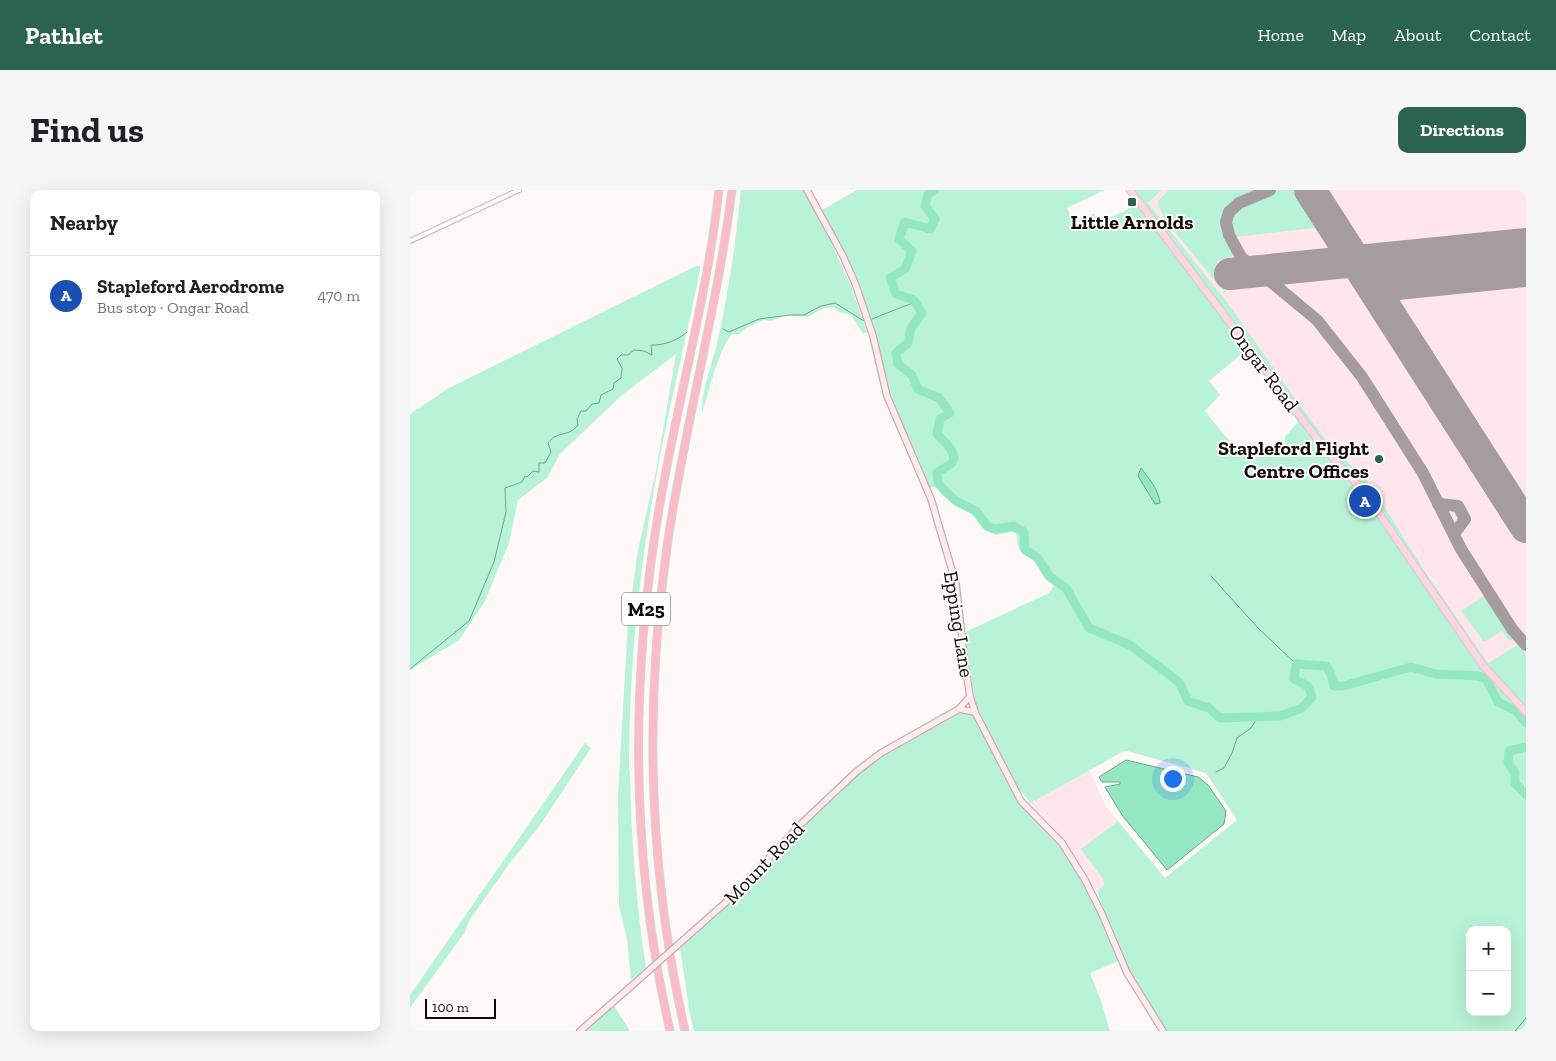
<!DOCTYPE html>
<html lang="en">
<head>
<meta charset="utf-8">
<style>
	body { margin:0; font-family:"Zilla Slab",serif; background:#f6f6f6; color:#202124 }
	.controls { position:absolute; right:15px; bottom:15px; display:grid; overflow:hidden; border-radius:10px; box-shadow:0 5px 20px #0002 }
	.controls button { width:45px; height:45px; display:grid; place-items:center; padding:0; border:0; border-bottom:1px solid #e0e0e0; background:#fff; color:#202124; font:25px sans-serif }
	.scale { position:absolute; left:15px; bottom:12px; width:71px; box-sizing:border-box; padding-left:5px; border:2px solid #13090b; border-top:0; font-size:14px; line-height:18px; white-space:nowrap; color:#13090b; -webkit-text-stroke:4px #fff; paint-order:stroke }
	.you { position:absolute; left:762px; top:588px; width:18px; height:18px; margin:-12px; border:4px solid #fff; border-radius:50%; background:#1a73e8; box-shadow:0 0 0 8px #1a73e833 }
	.badge { display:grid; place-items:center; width:32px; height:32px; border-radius:50%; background:#2b644c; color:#fff; font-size:16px; font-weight:700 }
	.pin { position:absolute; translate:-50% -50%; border:2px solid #fff; box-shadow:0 1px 5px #0006 }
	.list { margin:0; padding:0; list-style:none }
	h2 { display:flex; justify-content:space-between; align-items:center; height:65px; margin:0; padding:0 20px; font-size:21px }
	h2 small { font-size:16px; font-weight:400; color:#757577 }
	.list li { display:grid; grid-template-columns:32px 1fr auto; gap:15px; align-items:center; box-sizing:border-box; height:80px; padding:0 20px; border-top:1px solid #e0e0e0 }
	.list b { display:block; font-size:19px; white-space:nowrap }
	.list p { margin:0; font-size:16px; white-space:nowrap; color:#757577 }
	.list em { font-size:16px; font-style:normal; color:#757577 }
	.map { position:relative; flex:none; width:1116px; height:841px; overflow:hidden; border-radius:10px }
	header { display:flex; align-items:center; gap:30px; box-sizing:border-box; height:70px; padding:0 25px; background:#2b644c; color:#fff }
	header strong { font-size:24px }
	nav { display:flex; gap:28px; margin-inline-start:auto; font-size:18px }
	.intro { display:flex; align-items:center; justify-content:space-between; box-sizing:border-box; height:120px; padding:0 30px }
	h1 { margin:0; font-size:35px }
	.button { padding:12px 22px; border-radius:10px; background:#2b644c; color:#fff; font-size:18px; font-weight:700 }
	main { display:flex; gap:30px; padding:0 30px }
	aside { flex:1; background:#fff; border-radius:10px; box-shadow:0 5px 20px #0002 }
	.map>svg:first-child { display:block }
</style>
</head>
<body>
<header>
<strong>Pathlet</strong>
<nav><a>Home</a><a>Map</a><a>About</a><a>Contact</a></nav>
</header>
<div class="intro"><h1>Find us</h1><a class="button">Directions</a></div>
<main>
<aside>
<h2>Nearby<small></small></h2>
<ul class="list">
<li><span class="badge" style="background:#1a4fb4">A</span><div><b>Stapleford Aerodrome</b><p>Bus stop · Ongar Road</p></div><em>470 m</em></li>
</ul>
</aside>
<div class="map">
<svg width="1116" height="841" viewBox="0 0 1116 841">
	<rect width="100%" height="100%" fill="#fff8f9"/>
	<g fill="#ffe6ea">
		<polygon points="752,0 1116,0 1116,464 1106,455 1078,474 1018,386 960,294 918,252 738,13"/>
		<polygon points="679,580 697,618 708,631 671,659 695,691 687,702 647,642 621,613"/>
	</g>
	<g fill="#b9f3d7" fill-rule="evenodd">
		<path d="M331 0H394L418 46 441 96 457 142 453 144 441 125 429 122 424 117 414 118 397 127 376 125 361 131 353 130 338 137 329 144H322C308 161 299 202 292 224 291 198 303 173 308 149 319 100 326 50 331 0Z"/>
		<path d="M447 0H695L657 18 664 33 684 23 689 33 727 15 717 0H752L738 13 816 111 887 211 918 252 960 294 1018 386 1078 473 1107 455 1116 464V841H755L719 782 687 702 694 694 693 689 671 659 708 631 755 688 827 630 796 583 717 561 712 562 621 613 608 598 566 515 553 443 639 403 644 395 634 388 628 376 621 368 614 365 609 359 606 343 602 342 586 345 576 341 561 323 542 313 527 296 520 298 485 218 464 141 443 85 412 20ZM834 162 841 167 888 232 875 247V254C869 257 863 262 857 264 831 273 809 238 795 221L810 205 799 191ZM731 279C740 288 749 299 750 313L745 314 728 286ZM1060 740H1097V822H1060Z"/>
		<path d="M759 0H847C811 15 801 31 825 65L807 71 816 104 755 30 747 12Z"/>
		<path d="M867 0H883L905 35 904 38 824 47C818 33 820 25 831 15Z"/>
		<path d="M286 76H290V81C273 162 253 242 240 323 226 408 219 495 219 581H220C221 647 226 713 236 778L221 790 217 749 209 716 208 607 218 431 228 360 246 281 266 164 212 205 150 264 137 288 108 310 99 353 75 411 49 450 0 480V224L39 198Z"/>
		<polygon points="1074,406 1103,449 1099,451 1092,441 1074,452 1051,421"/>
		<path d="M556 522 564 526 602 601C616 621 636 636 651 655 677 689 696 731 709 771L680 783 691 811 700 841H284L280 824 270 758 315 717 396 634 462 572 548 524Z"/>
		<polygon points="175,553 181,558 128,638 99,674 59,731 55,742 0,818 0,805"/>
		<polygon points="204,816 220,841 174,841"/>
	</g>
	<g fill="#94e8c1" stroke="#6da58a">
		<path d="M731 278C739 289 748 298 750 313L745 314 728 286Z"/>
		<polygon points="716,570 788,587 798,595 816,621 814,634 757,680 712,625 695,597 710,594 710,592 692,592 689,587"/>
	</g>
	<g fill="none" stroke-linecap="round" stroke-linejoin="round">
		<g stroke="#6da58a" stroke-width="1">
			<polyline points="462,129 505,112"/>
			<polyline points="313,139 319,142 349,129 380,125 394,125 411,116 425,113 454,131"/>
			<polyline points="801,386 848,438 886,474"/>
			<path d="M0 479 59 431 84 372 96 322 95 298 112 292 115 286 117 287 123 281 129 282V273H135L141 262 138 253C140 251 142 248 144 247 154 242 160 245 168 235L167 229 171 221H176L182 214 189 213 191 205 203 199 204 193 211 188 212 178 207 169 211 165H218L224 160 234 161 242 165 241 155C252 156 269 150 277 142"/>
			<polyline points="806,582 814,578 822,563 827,548 841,538 848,527"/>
			<polyline points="1105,841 1116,828"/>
		</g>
		<g stroke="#94e8c1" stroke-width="9">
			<path d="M525 0 518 4 515 16 525 29 520 39 495 32 489 49 502 61 495 79 480 88 486 104 504 110 512 123 501 138 498 153 486 163 488 174 502 185 508 199 529 208 540 223 530 229 527 244C534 252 550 264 541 274 537 277 531 279 527 283L528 293 535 301 546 311 566 321 577 336 585 339 604 336 614 342 615 360 627 367 640 387 656 398 679 438 720 455 769 492 778 511 799 518 810 528 870 526 892 518 902 507 898 496 884 489 886 474 916 476 921 484 924 496H933L1001 477 1026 484 1069 486 1076 489 1088 512 1106 521 1116 533"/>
			<polyline points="1116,557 1099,561 1098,573 1105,583 1105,593 1116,605"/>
		</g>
		<g stroke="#a49c9e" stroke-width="12">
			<polyline points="860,0 829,13 819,22 816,32 819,45 831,67 907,130 952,187 1013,283 1051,359 1102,439 1116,455"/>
			<polyline points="865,95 860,89 860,86 866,79"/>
			<polyline points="1028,314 1048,316 1055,329 1044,344"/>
		</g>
		<g stroke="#a49c9e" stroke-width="32">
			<polyline points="900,0 1116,337"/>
			<polyline points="820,84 1116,54"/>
			<polyline points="968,96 1116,81"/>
		</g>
		<g stroke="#caacb0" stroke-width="6">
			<polyline id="street" points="0,51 109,0"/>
		</g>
		<g stroke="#caacb0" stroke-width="8">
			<g id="secondary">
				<polyline points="397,0 433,66 445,93 463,146 477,206 521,309 546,394 555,474 560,506 565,522 611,611 652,653 675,690 692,724 717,783 753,841"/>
				<polyline points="549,519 565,522"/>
				<polyline points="280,744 323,706 391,634 446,582 471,563 549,519 560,506"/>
				<polyline points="170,841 218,799"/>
			</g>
		</g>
		<g stroke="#d5d3d3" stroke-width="9">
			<polyline id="primary" points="720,0 914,258 955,303 1072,474 1116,522"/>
		</g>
		<g stroke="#d5d3d3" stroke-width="9">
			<g id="highway">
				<path d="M260 841C221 670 220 492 249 319 267 212 297 108 309 0"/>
				<path d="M275 841C239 682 234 518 257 357 274 237 307 120 322 0"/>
			</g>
		</g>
		<use href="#street" stroke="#fff" stroke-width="4"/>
		<use href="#secondary" stroke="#feebee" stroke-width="5.5"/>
		<use href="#primary" stroke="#fdd7dd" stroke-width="6"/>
		<use href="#highway" stroke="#fbbcc6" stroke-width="7"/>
		<g stroke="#caacb0" stroke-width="8" stroke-linecap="butt">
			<polyline id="secondary-bridge" points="218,799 280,744"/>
		</g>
		<use href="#secondary-bridge" stroke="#feebee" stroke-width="5.5"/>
	</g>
	<g fill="#2b644c" stroke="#fff" stroke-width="2">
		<rect x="717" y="7" width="10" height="10" rx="2.5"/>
		<circle cx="969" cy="269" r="5"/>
	</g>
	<g text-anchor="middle" stroke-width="4" stroke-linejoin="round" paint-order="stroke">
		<rect fill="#fff" stroke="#5a5354" stroke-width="1" x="212" y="402.5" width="48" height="33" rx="4"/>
		<g font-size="19" font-weight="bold" fill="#13090b">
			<text x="236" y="426">M25</text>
		</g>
		<g font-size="20" font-weight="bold" fill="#13090b" stroke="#fff">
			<text x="722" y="39">Little Arnolds</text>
			<text x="959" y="265" text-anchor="end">Stapleford Flight<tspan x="959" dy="23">Centre Offices</tspan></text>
		</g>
		<g font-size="20" fill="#13090b" stroke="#fff">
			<text transform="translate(854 178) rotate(53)" y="7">Ongar Road</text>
			<text transform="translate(549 434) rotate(81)" y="7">Epping Lane</text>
			<text transform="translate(354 673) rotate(-46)" y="7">Mount Road</text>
		</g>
	</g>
</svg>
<div class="controls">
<button>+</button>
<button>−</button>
</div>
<div class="scale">100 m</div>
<div class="you"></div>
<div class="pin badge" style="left:955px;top:311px;background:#1a4fb4">A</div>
</div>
</main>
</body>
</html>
